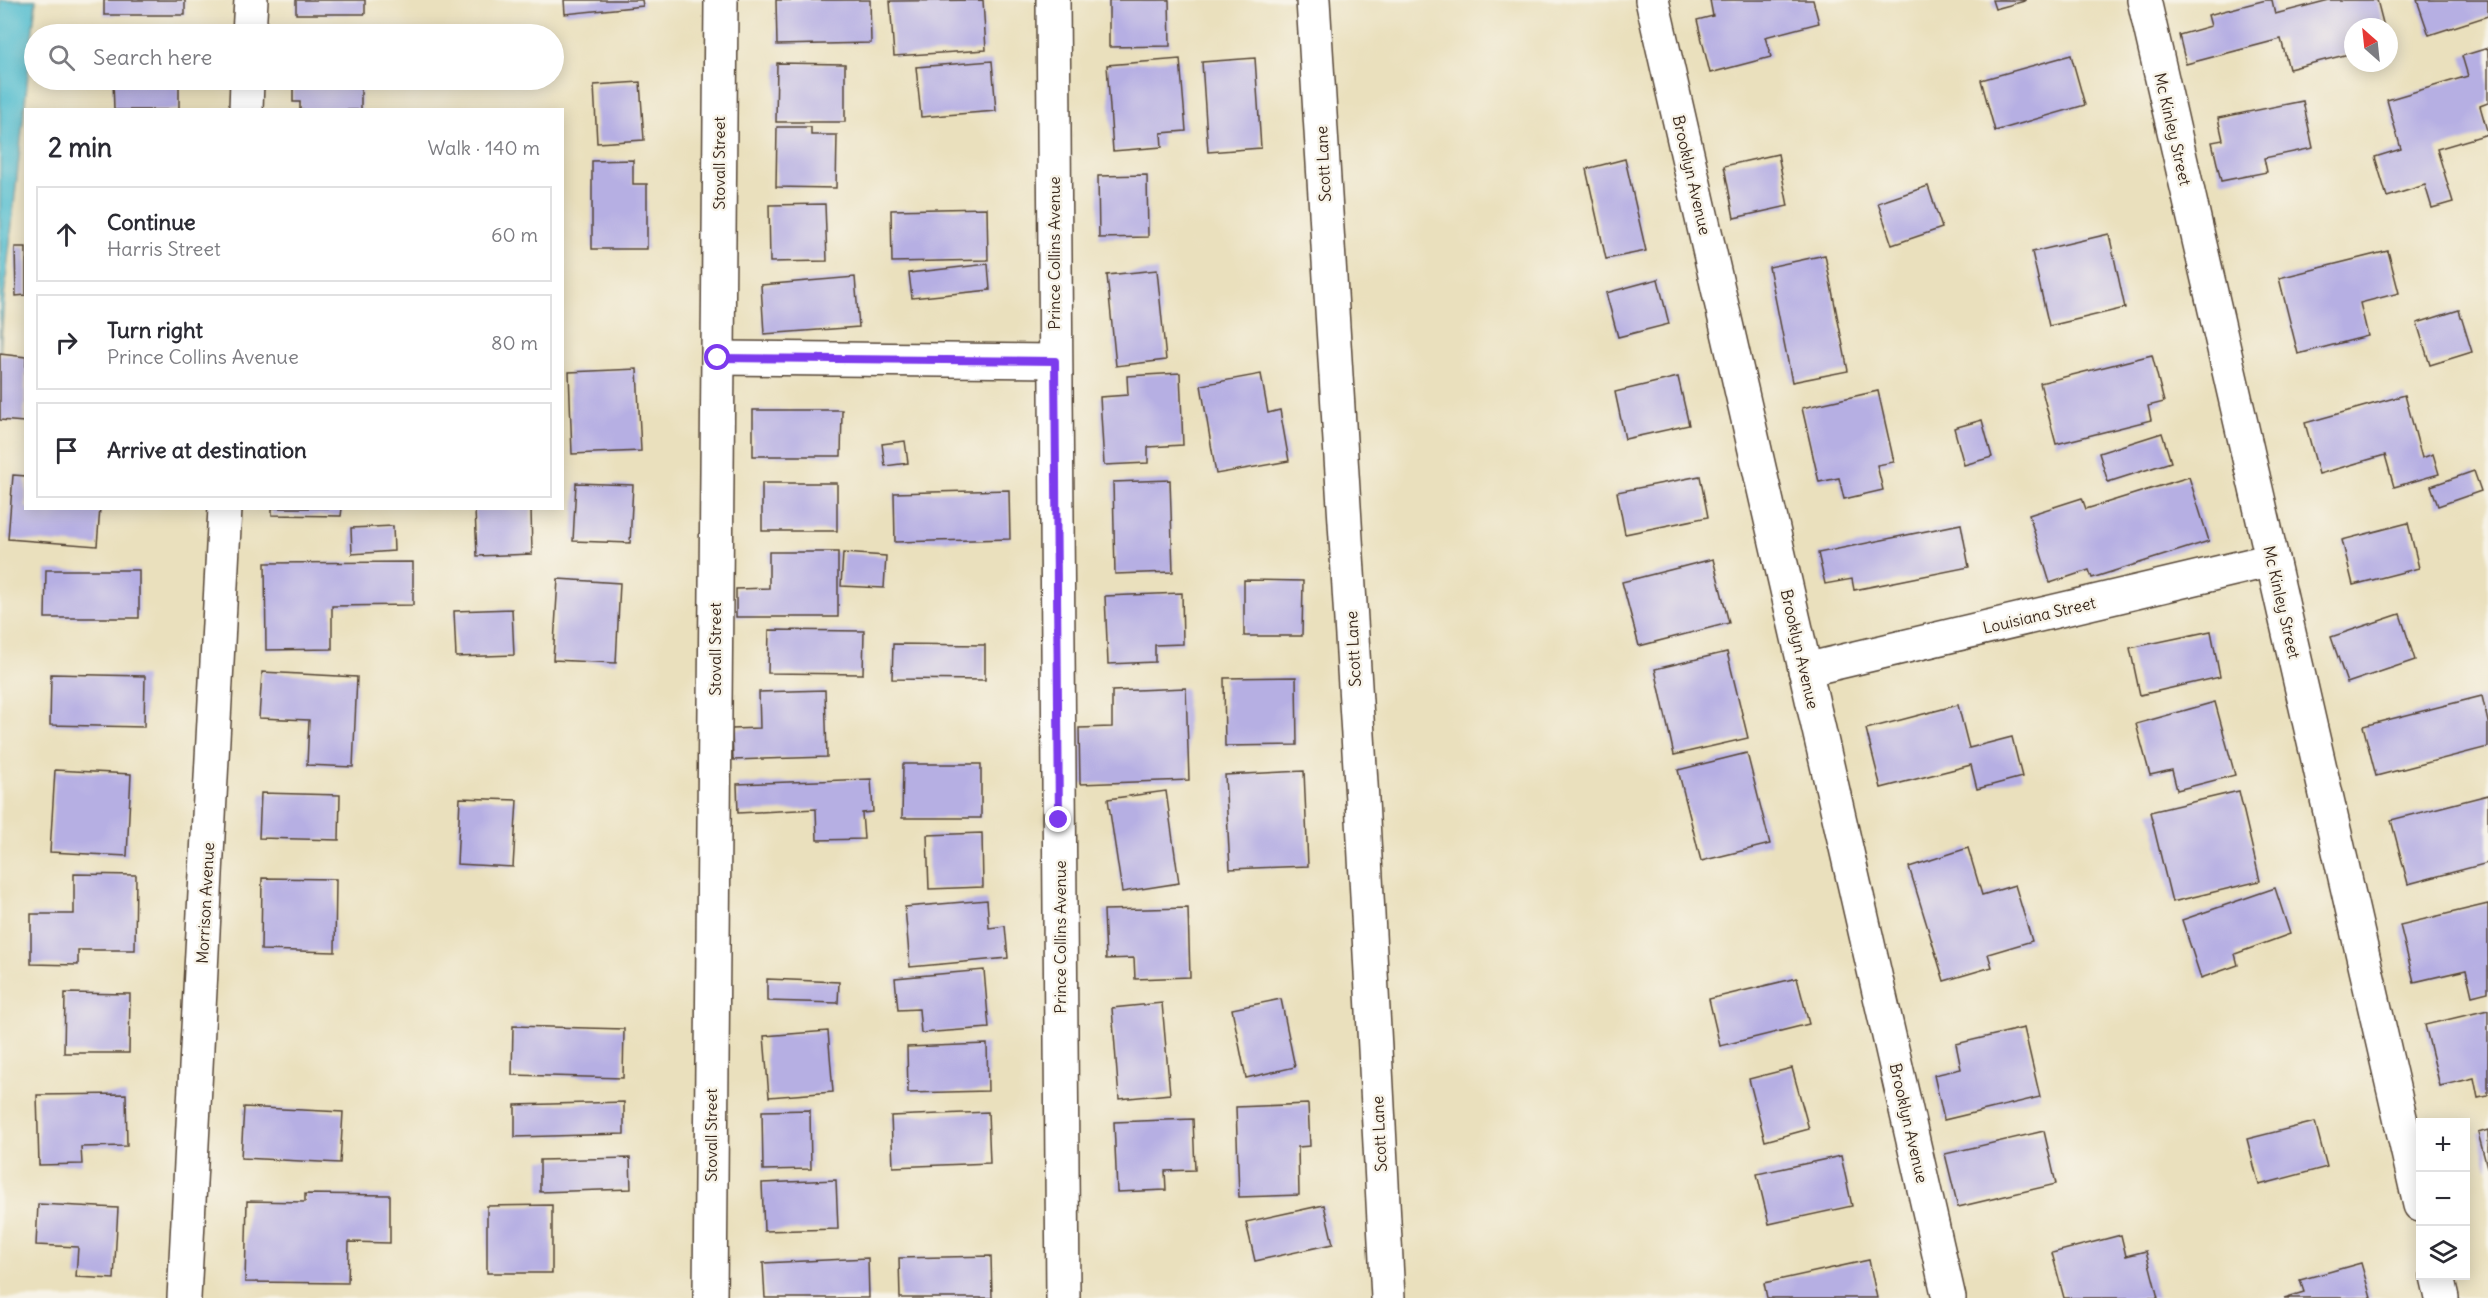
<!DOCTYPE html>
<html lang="en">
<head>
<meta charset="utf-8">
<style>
	body { margin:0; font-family:Delius,sans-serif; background:#f7f7f7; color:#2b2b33 }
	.controls { position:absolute; right:18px; bottom:18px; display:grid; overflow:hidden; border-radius:0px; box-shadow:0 3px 15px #0003 }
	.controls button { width:54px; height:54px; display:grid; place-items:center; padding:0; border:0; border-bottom:2px solid #e1e1e2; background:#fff; color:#2b2b33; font:30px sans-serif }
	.compass { position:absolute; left:2344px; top:18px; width:54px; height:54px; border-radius:50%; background:#fff; box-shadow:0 3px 15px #0003; rotate:333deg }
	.stop { position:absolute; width:18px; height:18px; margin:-14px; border:4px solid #7c3aed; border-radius:50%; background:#fff }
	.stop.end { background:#7c3aed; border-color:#fff; box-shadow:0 2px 6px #0008 }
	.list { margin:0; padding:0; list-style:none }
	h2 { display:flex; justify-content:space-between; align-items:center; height:78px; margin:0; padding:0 24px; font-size:26px }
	h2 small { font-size:20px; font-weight:400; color:#7c7c81 }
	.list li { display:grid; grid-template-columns:39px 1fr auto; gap:18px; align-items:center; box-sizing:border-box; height:96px; margin:0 12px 12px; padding:0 12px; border:2px solid #e1e1e2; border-radius:0px }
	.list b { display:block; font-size:22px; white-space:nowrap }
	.list p { margin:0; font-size:20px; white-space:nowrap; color:#7c7c81 }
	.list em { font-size:20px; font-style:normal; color:#7c7c81 }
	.icon { flex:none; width:33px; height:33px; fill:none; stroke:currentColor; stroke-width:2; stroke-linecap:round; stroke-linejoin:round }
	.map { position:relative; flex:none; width:2488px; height:1298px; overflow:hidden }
	.search { position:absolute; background:#fff; box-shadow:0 3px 15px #0003; left:24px; top:24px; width:540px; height:66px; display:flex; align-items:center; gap:15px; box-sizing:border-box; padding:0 21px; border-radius:33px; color:#7c7c81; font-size:22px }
	.panel { position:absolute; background:#fff; box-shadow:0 3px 15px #0003; left:24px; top:108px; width:540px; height:402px; border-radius:0px }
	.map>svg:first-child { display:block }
</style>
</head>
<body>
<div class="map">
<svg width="2488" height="1298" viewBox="0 0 2488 1298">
	<rect width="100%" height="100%" fill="#f7f3e8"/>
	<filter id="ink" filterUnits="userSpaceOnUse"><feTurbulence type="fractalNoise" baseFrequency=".0167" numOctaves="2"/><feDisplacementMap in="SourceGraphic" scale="12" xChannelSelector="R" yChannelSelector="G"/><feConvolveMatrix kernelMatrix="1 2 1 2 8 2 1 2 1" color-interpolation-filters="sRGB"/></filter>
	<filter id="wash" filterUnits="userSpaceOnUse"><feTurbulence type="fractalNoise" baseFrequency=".008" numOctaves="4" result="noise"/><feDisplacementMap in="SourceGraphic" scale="24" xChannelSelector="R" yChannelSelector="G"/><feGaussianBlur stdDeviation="1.35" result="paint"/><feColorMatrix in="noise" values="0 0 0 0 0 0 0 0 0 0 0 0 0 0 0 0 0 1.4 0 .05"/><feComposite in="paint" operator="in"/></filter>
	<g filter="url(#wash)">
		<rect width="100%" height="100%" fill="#eae0bd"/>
		<polygon fill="#53bdcf" stroke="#477476" stroke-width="1.5" points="0,0 36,0 4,298 0,352"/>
		<g id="blocks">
			<g fill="#b6afe3">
				<rect x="104" y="0" width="81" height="15"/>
				<rect x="296" y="0" width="69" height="14"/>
				<polygon points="564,0 642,0 643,6 565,14"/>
				<polygon points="776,0 870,0 871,43 777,45"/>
				<polygon points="983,0 986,50 894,56 890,1"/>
				<polygon points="1109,0 1169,0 1170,46 1109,47"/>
				<polygon points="1710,0 1813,0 1819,23 1765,37 1771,57 1710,73 1697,20 1713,16"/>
				<polygon points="1992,0 2025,0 2025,1 1995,9"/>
				<polygon points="2266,0 2272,0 2275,14 2329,0 2377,0 2384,27 2353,27 2353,53 2289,69 2281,39 2186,64 2179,35 2211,26 2208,15"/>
				<polygon points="2417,0 2488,0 2488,16 2429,35"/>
				<rect x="113" y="29" width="66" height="5"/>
				<polygon points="2488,48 2488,103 2480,106 2488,134 2437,149 2453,202 2432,208 2425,185 2387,197 2375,157 2401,149 2387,100 2468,76 2462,56"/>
				<polygon points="2071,55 2085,105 1995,131 1981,80"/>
				<polygon points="1255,58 1261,148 1208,152 1202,62"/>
				<polygon points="1180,59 1186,131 1161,133 1162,147 1113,151 1107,65"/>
				<polygon points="992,61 996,111 921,117 916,67"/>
				<polygon points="777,63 845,64 845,122 776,122"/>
				<polygon points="113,80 179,80 179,110 114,110"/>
				<polygon points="293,80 361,80 361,110 300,110 300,102 293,102"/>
				<polygon points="640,82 644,140 597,143 594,85"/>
				<polygon points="2303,101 2313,148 2264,158 2267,172 2221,181 2212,142 2223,140 2218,118"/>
				<polygon points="777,127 811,127 811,135 837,135 836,188 776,187"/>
				<polygon points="1778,154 1788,206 1734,218 1724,166"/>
				<polygon points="1625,159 1646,251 1606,259 1586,169"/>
				<polygon points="633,160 633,184 647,184 647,249 592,249 592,161"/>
				<polygon points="1147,175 1148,237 1099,238 1098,176"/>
				<polygon points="1928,186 1942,228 1892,245 1878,203"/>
				<polygon points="825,204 827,261 770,262 769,205"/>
				<polygon points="987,208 988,260 892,262 891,210"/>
				<polygon points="2109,234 2125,308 2049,326 2032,252"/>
				<polygon points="15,247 26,247 26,295 16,296"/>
				<polygon points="2388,251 2399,293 2360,303 2368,336 2298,354 2279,278"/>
				<polygon points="1825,255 1848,371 1792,382 1769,267"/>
				<polygon points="988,264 990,290 912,298 909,273"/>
				<polygon points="1157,270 1166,360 1116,366 1107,275"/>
				<polygon points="855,277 859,327 764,334 761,285"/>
				<polygon points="1658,279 1669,324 1618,337 1606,293"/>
				<polygon points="2459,310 2472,352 2430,365 2417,323"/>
				<polygon points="0,354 26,357 24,422 0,420"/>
				<polygon points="2152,355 2164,402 2148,406 2151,420 2056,444 2040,383"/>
				<polygon points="637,369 641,451 572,454 569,372"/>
				<polygon points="1180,373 1183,445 1148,447 1148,463 1104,465 1100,397 1128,395 1127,376"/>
				<polygon points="1261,374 1268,413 1280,410 1289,461 1216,474 1201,385"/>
				<polygon points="1678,377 1689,425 1625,439 1615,392"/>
				<polygon points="1878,391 1894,462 1877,465 1883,490 1844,499 1839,478 1819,482 1802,408"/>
				<polygon points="2405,395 2422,458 2433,454 2439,474 2394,487 2385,455 2319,474 2305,423"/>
				<polygon points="753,410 842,410 841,456 753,456"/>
				<polygon points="1982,420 1992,457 1964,465 1954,428"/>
				<polygon points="2162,433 2171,462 2108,482 2099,453"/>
				<polygon points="905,441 908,463 885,466 882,444"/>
				<polygon points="2474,471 2481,491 2438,506 2431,486"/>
				<polygon points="13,475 26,476 26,508 100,508 97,546 8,539"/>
				<polygon points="1700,476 1708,517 1625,534 1617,492"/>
				<polygon points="2189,477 2209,541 2092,578 2089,570 2050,583 2029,515 2082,498 2086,509"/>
				<polygon points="1170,480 1173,572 1115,574 1113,482"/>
				<polygon points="576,483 633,485 630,543 573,541"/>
				<rect x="762" y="483" width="75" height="48"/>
				<polygon points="1009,490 1010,539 895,542 894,493"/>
				<polygon points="272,508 342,508 341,516 272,515"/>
				<polygon points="531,508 532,554 477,556 475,510"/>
				<polygon points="2408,523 2419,568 2353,585 2342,540"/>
				<polygon points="1961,524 1969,567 1854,590 1852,579 1825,584 1818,553"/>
				<polygon points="393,526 394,551 352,554 351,528"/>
				<polygon points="769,552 838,552 838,617 736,617 736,589 769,588"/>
				<polygon points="843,553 886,556 884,588 841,586"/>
				<polygon points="1713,559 1729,623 1639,646 1622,582"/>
				<polygon points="413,562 413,605 332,606 332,649 266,650 265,563"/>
				<polygon points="46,570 139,570 139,618 45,618"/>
				<polygon points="558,579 620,583 616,663 553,660"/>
				<polygon points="1244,580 1303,581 1302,636 1244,636"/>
				<polygon points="1182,593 1183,644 1155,645 1155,662 1108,664 1105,596"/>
				<polygon points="512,609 514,655 456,657 454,611"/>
				<polygon points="2400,614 2415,660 2347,683 2331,637"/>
				<polygon points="769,630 864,631 863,674 768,673"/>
				<polygon points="2211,631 2220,677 2140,695 2130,648"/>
				<polygon points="893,644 985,645 985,680 892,679"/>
				<polygon points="1727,652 1748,738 1674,755 1655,669"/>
				<polygon points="262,672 357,677 353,767 307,765 309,720 259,718"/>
				<polygon points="51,674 145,676 144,727 50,725"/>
				<polygon points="1296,677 1297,745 1225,746 1224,678"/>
				<polygon points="1186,688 1189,780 1080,784 1079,728 1112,727 1112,691"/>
				<polygon points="825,690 827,757 733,760 732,729 760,728 759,692"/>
				<polygon points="2482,696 2488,722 2488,747 2376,776 2363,726"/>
				<polygon points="2215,702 2235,775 2177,790 2172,770 2150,775 2136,724"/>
				<polygon points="1958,705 1969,748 2012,737 2022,777 1977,789 1971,765 1881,788 1866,729"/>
				<polygon points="1747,753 1770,844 1701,861 1678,770"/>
				<polygon points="903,764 981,764 981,818 902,818"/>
				<polygon points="55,770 131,774 127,856 50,852"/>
				<polygon points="1304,771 1308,866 1230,869 1225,775"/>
				<polygon points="871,779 873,812 862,813 864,839 817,840 816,809 738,813 737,784"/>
				<polygon points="1166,791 1179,883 1122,892 1108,799"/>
				<polygon points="2239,791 2260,881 2172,902 2150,812"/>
				<polygon points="261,793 340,795 339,840 259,838"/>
				<polygon points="2488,795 2488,863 2408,884 2391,820"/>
				<polygon points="460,798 517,800 513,867 457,864"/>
				<polygon points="982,833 983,887 929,889 927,835"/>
				<polygon points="1968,848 1982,895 2015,885 2032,941 1988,954 1992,967 1944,981 1909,867"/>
				<polygon points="74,874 136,875 135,950 78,950 78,965 31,964 31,914 74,914"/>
				<polygon points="262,878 336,879 335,952 261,950"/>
				<polygon points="2275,888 2290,934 2235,954 2238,965 2201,978 2182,920"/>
				<polygon points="987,900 989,928 1005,926 1008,958 910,967 905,907"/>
				<polygon points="2488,904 2488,992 2472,996 2466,970 2414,982 2400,925"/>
				<polygon points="1188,908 1190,977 1135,979 1134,958 1106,959 1104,910"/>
				<polygon points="984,970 989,1028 921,1033 919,1009 898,1010 895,978"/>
				<polygon points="1797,978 1809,1024 1720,1046 1709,999"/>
				<polygon points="767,979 839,982 838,1003 767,1001"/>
				<polygon points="65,993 130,994 129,1053 64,1053"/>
				<polygon points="1281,999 1295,1067 1246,1078 1232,1009"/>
				<polygon points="1162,1003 1170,1094 1119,1099 1112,1008"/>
				<polygon points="2488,1010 2488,1096 2478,1098 2474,1078 2440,1086 2425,1025"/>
				<polygon points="513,1026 624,1029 623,1078 512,1075"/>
				<polygon points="2024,1028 2040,1097 1944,1120 1934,1075 1961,1069 1956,1044"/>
				<polygon points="828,1031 833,1092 769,1097 764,1036"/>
				<polygon points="987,1044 988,1091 908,1093 907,1047"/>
				<polygon points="1792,1068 1809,1129 1765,1141 1749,1079"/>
				<polygon points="126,1094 127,1146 81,1147 82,1164 39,1165 37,1095"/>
				<polygon points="624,1102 624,1134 515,1137 515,1105"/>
				<polygon points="1308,1104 1310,1146 1298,1147 1299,1195 1239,1197 1236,1107"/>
				<polygon points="244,1107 343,1112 340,1163 241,1158"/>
				<polygon points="810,1110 811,1169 763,1170 762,1111"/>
				<polygon points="988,1112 990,1163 893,1167 891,1116"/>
				<polygon points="1193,1119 1195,1170 1165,1171 1166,1190 1117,1192 1114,1122"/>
				<polygon points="2315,1122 2327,1167 2259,1185 2247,1139"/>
				<polygon points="2488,1130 2488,1167 2487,1167 2478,1133"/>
				<polygon points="2044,1131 2056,1184 1958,1207 1945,1154"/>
				<polygon points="1841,1156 1852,1206 1769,1224 1757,1174"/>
				<polygon points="630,1158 631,1189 540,1192 540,1160"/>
				<polygon points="836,1180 838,1229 764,1231 762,1183"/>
				<polygon points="305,1194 390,1195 390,1243 349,1242 348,1283 245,1282 247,1201 305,1202"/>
				<polygon points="38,1204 118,1208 114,1279 76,1277 78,1247 36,1245"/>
				<polygon points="552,1205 552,1273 487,1273 487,1206"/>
				<polygon points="1324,1205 1333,1244 1255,1261 1246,1222"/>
				<polygon points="2121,1235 2126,1256 2146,1251 2158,1298 2064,1298 2052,1253"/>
				<polygon points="991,1256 992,1298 900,1298 899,1258"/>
				<polygon points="868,1258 869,1298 765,1298 763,1263"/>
				<polygon points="1869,1260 1877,1298 1767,1298 1764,1283"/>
				<polygon points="2361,1263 2371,1298 2284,1298 2304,1292 2300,1280"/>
			</g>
		</g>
	</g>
	<g filter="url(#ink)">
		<use href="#blocks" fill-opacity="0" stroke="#554536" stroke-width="1.5"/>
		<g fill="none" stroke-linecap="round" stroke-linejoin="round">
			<g stroke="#554536" stroke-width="36">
				<g id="street">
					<polyline points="1053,0 1063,1298"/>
					<polyline points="1313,0 1362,800 1388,1298"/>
					<polyline points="1652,0 1949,1298"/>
					<polyline points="2144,0 2420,1205"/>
					<polyline points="249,34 251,0"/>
					<polyline points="246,110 247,80"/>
					<polyline points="718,358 1055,361"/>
					<polyline points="1805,670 2272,560"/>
					<polyline points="2437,1276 2442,1298"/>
					<polyline points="184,1298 225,508"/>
					<polyline points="710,1298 721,0"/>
				</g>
			</g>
			<use href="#street" stroke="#fff" stroke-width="33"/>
		</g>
	</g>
	<g fill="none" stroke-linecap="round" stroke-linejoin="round" filter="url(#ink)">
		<polyline stroke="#7c3aed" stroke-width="8" points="718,358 1055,361 1059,820"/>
	</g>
	<g text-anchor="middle" stroke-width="5" stroke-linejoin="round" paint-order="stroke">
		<g font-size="16" fill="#3b2a1e" stroke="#f7f3e8">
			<text transform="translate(2173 129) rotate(77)" y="6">Mc Kinley Street</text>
			<text transform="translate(719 163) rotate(-90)" y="6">Stovall Street</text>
			<text transform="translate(1323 164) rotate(-93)" y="6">Scott Lane</text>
			<text transform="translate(1692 175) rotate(77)" y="6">Brooklyn Avenue</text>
			<text transform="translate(1054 253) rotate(-90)" y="6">Prince Collins Avenue</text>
			<text transform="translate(2282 602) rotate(77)" y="6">Mc Kinley Street</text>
			<text transform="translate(2039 615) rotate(-13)" y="6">Louisiana Street</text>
			<text transform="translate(715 649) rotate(-90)" y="6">Stovall Street</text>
			<text transform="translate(1353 649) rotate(-93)" y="6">Scott Lane</text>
			<text transform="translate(1800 649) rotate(77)" y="6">Brooklyn Avenue</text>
			<text transform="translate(205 903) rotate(-87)" y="6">Morrison Avenue</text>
			<text transform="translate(1060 937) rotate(-90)" y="6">Prince Collins Avenue</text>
			<text transform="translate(1909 1123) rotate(77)" y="6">Brooklyn Avenue</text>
			<text transform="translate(1379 1134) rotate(-93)" y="6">Scott Lane</text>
			<text transform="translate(711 1135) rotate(-90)" y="6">Stovall Street</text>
		</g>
	</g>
</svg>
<div class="controls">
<button>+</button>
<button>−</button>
<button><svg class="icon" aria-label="layers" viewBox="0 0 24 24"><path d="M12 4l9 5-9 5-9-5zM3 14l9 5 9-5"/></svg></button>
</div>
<svg class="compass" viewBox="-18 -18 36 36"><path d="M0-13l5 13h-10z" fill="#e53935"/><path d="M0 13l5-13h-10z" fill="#7c7c81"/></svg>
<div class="stop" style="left:718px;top:358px"></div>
<div class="stop end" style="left:1059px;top:820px"></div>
<div class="search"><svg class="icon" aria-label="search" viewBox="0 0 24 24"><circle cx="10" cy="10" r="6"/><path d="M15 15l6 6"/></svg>Search here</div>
<section class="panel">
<h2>2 min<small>Walk · 140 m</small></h2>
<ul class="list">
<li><svg class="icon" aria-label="ahead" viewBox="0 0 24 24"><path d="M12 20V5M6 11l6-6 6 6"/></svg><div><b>Continue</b><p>Harris Street</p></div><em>60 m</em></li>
<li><svg class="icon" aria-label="right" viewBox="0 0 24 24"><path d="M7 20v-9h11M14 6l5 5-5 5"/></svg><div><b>Turn right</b><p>Prince Collins Avenue</p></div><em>80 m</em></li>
<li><svg class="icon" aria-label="arrive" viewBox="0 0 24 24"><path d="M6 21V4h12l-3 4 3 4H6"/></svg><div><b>Arrive at destination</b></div></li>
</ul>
</section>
</div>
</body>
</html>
